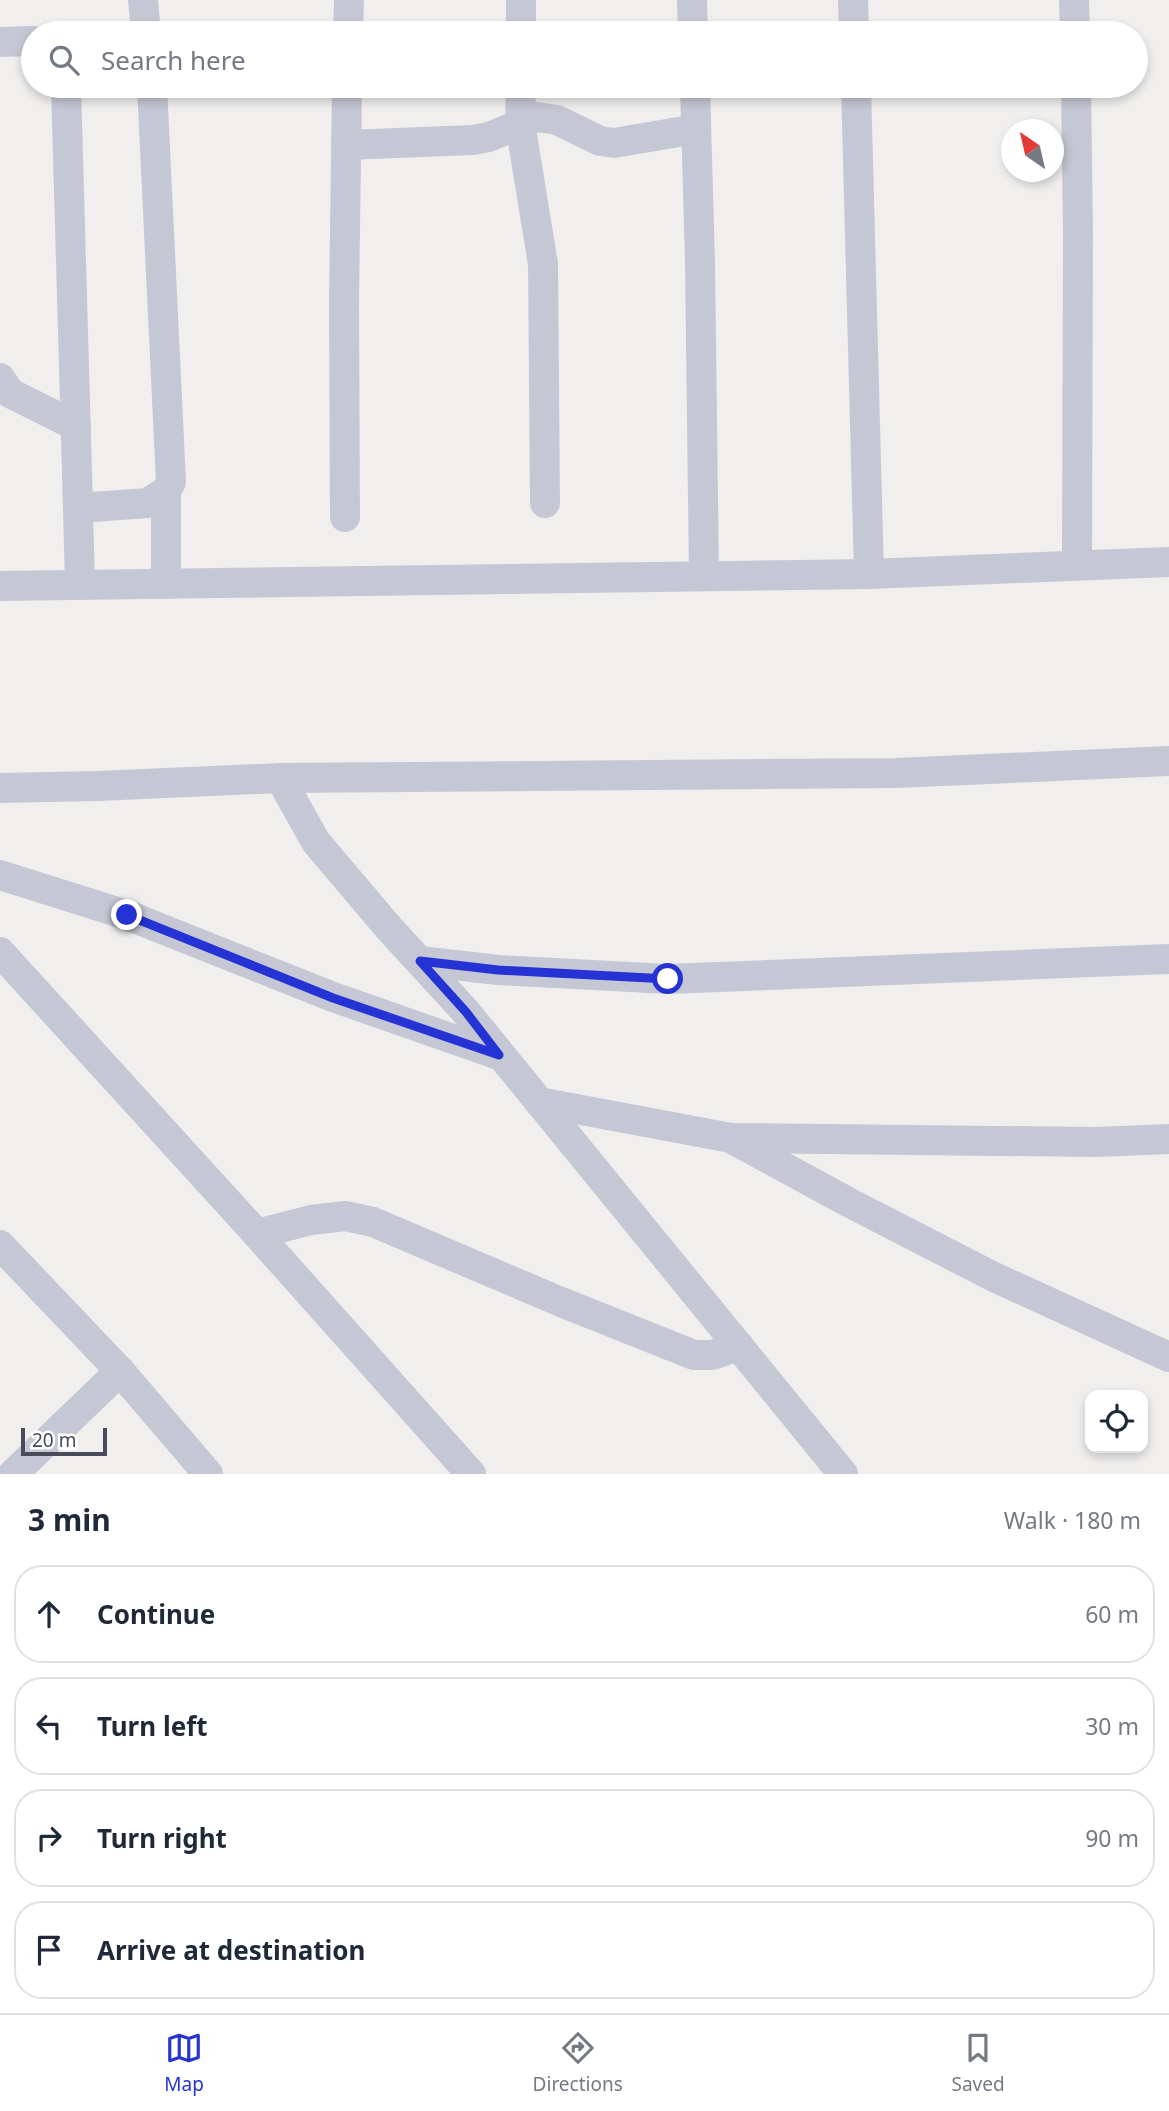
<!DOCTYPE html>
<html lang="en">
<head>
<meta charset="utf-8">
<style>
	body { margin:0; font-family:"Noto Sans",sans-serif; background:#f6f6f7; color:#1f2937 }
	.controls { position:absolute; right:21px; bottom:21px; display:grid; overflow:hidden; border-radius:14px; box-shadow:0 4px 10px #0003 }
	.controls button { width:63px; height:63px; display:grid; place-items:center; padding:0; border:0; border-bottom:2px solid #e0e1e3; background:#fff; color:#1f2937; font:35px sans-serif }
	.compass { position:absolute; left:1001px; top:119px; width:63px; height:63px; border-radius:50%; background:#fff; box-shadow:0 4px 10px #0003; rotate:326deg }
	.scale { position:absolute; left:21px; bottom:18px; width:86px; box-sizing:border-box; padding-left:7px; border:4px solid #474b5a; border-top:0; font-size:19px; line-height:24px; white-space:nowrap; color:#474b5a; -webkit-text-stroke:5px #fff; paint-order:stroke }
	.stop { position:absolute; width:21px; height:21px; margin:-16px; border:5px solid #2533d4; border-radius:50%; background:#fff }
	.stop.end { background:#2533d4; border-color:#fff; box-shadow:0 2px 7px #0008 }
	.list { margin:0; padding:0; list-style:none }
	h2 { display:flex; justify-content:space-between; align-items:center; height:91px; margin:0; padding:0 28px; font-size:30px }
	h2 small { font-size:23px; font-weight:400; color:#747a83 }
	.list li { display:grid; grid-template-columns:46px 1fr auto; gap:21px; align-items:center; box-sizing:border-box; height:98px; margin:0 14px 14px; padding:0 14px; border:2px solid #e0e1e3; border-radius:28px }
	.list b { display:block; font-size:26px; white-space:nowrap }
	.list em { font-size:23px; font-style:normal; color:#747a83 }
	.icon { flex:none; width:38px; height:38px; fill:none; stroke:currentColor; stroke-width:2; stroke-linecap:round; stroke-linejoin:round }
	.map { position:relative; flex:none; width:1169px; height:1474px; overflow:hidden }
	.search { position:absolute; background:#fff; box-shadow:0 4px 10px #0003; left:21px; right:21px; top:21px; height:77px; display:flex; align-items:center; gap:18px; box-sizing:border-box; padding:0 24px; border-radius:38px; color:#747a83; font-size:26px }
	.sheet { height:539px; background:#fff }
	nav { display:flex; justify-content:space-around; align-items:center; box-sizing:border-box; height:98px; border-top:2px solid #e0e1e3; background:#fff; font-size:19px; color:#747a83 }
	nav a { display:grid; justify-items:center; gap:4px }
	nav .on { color:#2533d4 }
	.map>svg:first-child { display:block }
</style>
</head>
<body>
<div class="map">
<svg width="1169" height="1474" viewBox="0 0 1169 1474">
	<rect width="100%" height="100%" fill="#f0efee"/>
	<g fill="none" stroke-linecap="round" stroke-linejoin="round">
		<g stroke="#c5c8d4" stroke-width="30">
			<polyline points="143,0 146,33"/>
			<polyline points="521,0 521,33"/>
			<polyline points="692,0 693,33"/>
			<polyline points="853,0 854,33"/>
			<polyline points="1074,0 1075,33"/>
			<polyline points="348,33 349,0"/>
			<polyline points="0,42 33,41"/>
			<polyline points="66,86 78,508"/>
			<polyline points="521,86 520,123 543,264 545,503"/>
			<polyline points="695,86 700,262 704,576"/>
			<polyline points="856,86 869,574"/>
			<polyline points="1076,86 1078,233 1077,565"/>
			<polyline points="346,145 473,140 489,137 537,117 557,120 600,141 614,143 696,129"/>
			<polyline points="0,378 10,393 76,426"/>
			<polyline points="345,517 344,303 347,86"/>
			<polyline points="166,584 166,491"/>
			<polyline points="80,585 78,508 148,503 166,491 171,482 152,86"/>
			<polyline points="0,586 869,574 1169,562"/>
			<polyline points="280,778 316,842 388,927 466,1012 843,1474"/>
			<polyline points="0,788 98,786 280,778 896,773 1169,761"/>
			<polyline points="0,875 127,915 333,997 499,1055"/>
			<polyline points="0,952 257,1234 471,1474"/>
			<polyline points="420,961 498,970 668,979 1169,959"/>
			<polyline points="539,1102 731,1138 1097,1142 1169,1139"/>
			<polyline points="734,1140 850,1203 994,1277 1169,1357"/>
			<polyline points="257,1234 311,1220 345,1216 373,1222 561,1302 694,1355 712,1355 739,1346"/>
			<polyline points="0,1245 120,1371 208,1474"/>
			<polyline points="13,1474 120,1371"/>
		</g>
	</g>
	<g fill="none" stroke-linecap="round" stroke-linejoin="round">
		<polyline stroke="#2533d4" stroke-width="9" points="127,915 333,998 499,1055 466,1012 420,961 498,970 668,979"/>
	</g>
</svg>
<div class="controls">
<button><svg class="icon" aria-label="locate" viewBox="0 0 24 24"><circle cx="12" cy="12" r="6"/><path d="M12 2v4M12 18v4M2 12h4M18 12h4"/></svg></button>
</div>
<svg class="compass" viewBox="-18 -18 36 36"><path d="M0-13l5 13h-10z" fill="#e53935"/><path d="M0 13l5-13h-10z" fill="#747a83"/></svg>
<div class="scale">20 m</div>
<div class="stop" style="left:668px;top:979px"></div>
<div class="stop end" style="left:127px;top:915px"></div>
<div class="search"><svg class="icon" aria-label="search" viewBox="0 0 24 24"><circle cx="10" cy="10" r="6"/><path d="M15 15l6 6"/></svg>Search here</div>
</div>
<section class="sheet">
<h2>3 min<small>Walk · 180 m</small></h2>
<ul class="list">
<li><svg class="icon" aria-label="ahead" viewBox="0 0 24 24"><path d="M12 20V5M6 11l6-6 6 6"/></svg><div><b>Continue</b></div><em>60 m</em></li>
<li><svg class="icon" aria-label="left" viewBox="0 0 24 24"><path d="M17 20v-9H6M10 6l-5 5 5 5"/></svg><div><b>Turn left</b></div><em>30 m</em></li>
<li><svg class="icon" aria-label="right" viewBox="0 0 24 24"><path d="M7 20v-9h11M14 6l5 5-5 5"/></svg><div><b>Turn right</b></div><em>90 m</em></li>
<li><svg class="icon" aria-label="arrive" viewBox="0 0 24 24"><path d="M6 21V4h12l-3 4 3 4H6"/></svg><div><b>Arrive at destination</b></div></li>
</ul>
</section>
<nav>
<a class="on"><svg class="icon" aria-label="map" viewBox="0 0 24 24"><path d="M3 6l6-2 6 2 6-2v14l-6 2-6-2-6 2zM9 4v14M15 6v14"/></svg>Map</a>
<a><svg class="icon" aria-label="directions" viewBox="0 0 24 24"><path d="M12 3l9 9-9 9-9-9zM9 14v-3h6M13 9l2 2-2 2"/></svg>Directions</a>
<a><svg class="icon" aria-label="saved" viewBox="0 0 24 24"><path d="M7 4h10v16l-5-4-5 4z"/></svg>Saved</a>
</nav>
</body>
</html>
